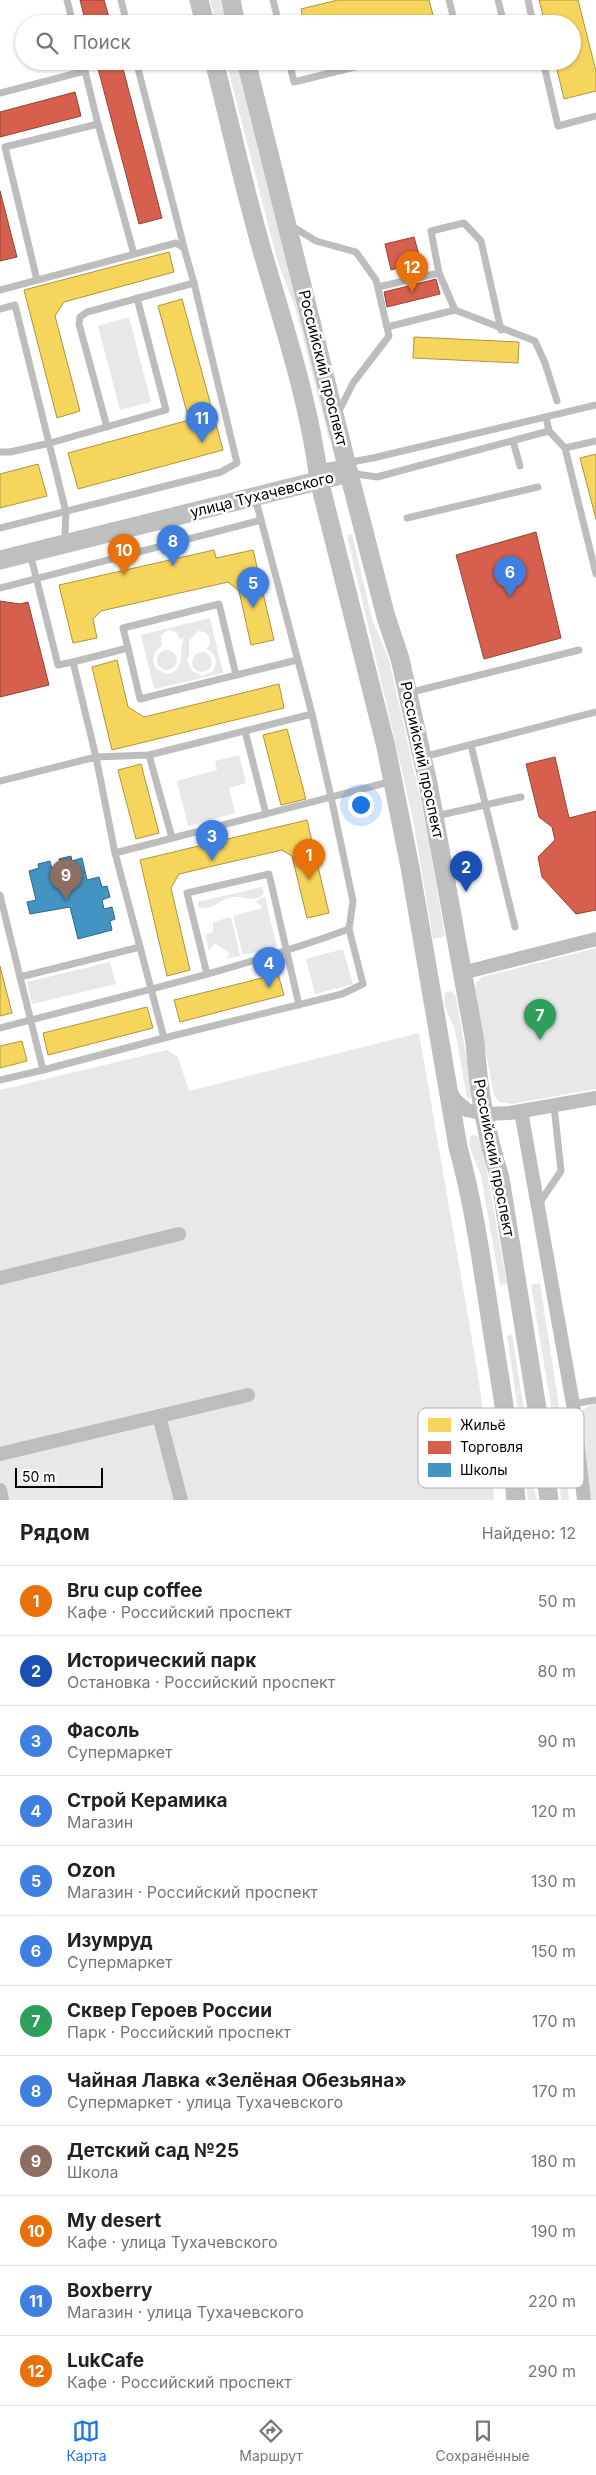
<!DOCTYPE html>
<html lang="ru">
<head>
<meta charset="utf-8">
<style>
	body { margin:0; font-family:Inter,sans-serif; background:#f6f6f6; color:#222 }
	.scale { position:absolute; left:15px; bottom:12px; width:88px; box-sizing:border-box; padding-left:5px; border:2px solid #000; border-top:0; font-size:14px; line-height:18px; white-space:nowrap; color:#000; -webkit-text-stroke:4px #fff; paint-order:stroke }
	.you { position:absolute; left:360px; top:804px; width:18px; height:18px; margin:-12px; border:4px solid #fff; border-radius:50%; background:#1a73e8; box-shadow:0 0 0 8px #1a73e833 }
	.badge { display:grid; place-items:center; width:32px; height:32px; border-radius:50%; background:#1a73e8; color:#fff; font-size:16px; font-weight:700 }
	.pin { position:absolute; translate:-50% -41px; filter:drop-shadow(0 1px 2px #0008) }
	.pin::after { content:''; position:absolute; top:26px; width:18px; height:15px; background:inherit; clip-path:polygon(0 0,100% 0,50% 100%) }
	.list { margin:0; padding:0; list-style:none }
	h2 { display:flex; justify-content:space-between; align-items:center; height:65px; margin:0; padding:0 20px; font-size:21px }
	h2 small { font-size:16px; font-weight:400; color:#767676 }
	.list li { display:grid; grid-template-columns:32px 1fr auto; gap:15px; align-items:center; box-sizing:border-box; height:70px; padding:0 20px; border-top:1px solid #e0e0e0 }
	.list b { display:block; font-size:19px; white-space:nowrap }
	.list p { margin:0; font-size:16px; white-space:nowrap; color:#767676 }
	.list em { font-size:16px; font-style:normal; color:#767676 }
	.icon { flex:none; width:28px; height:28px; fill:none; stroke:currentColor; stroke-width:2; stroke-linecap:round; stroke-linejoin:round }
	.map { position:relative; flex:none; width:596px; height:1500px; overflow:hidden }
	.search { position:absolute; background:#fff; box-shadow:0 1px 4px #0004; left:15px; right:15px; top:15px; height:55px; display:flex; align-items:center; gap:12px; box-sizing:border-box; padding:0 18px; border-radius:28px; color:#767676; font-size:19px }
	.sheet { height:905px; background:#fff }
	nav { display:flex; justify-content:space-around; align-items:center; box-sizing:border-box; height:70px; border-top:1px solid #e0e0e0; background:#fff; font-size:14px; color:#767676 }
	nav a { display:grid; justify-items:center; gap:2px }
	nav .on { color:#1a73e8 }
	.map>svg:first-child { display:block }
</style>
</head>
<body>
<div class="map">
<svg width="596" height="1500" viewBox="0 0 596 1500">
	<rect width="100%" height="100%" fill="#fff"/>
	<g fill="#e8e8e8" fill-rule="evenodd">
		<polygon points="210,0 222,0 229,24 216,24"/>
		<polygon points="226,61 238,61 335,438 329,439 295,307 278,263"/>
		<polygon points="129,317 151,402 120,410 98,326"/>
		<polygon points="352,534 372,619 389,660 405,730 426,825 445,936 433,939 413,819 347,535"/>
		<path d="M210 618 223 673 154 689 141 635ZM168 630 176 632 180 639 184 637C178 651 187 670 167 674L156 669C151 660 153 651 162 646L161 635ZM198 631C206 631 211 636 210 644L206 649C217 653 218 662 213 671L202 676 192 671 187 661 189 656V639L190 640Z"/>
		<circle cx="167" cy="660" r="10"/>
		<circle cx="202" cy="662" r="10"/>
		<polygon points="239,755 246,783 229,788 235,813 188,826 177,781 217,770 215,761"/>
		<path d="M262 887 264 894C253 903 245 896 233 897 219 899 215 910 199 908L197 902Z"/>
		<polygon points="265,897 277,947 243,955 233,916 263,908 256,901"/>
		<polygon points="231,917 240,956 226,959 230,953 214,943 209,951 205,935 213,932 213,922"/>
		<polygon points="596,948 596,1089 512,1104 499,1102 494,1095 474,991 477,982 482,977"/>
		<polygon points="343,949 353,984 315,994 306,959"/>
		<polygon points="110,962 116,984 32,1004 27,982"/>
		<polygon points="451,991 456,997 473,1095 470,1099 467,1098 455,1030 444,1004 445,993"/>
		<polygon points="419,1033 475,1357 490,1455 494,1500 0,1500 0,1090 167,1050 178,1057 189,1091"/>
		<polygon points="474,1135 479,1137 482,1143 507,1284 500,1285 481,1176 469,1145 471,1136"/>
		<polygon points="540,1283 563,1432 569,1500 561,1500 555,1431 531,1285"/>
		<polygon points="512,1334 526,1423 531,1477 537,1500 528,1500 520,1423 507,1336"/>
		<polygon points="596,1403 596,1500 589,1500 580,1415 583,1409"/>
	</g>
	<g fill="#f6d55c" stroke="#ac9540">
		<polygon points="338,0 429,0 433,15 399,24 304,24 301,9"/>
		<polygon points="539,0 578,0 596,71 596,91 564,99 555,61 572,61 572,24 545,24"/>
		<polygon points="169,252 174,272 64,302 55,316 80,411 57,418 24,290"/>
		<polygon points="182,299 223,450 78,489 68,453 189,420 158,306"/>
		<polygon points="414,337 519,342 518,363 413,358"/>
		<polygon points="596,454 596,519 580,458"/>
		<polygon points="38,464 47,496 0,508 0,474"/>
		<polygon points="214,550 216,558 253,550 274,640 251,645 239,591 228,582 101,611 93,619 97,638 73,643 59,585"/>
		<polygon points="117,660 128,707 144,717 279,684 284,708 112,750 92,667"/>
		<polygon points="287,729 306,799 281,805 263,735"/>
		<polygon points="141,764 159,833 136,839 118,770"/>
		<polygon points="307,820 329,913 307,918 292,856 282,850 179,874 171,888 190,970 167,976 140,860"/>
		<polygon points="0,966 12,1013 0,1016"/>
		<polygon points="278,974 284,995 180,1022 174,1000"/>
		<polygon points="147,1007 153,1028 48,1055 43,1033"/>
		<polygon points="22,1041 27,1061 0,1068 0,1046"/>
	</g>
	<g fill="#d6604d" stroke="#964336">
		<polygon points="80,0 104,0 111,24 86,24"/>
		<polygon points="96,61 121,61 162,218 139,224"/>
		<polygon points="75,92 81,116 0,137 0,112"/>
		<polygon points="0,191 17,257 0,261"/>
		<polygon points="414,237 421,262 391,270 385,244"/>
		<polygon points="436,279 440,294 387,307 384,292"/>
		<polygon points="536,532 561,638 484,659 456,555"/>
		<polygon points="0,601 20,604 28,602 49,685 0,697"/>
		<polygon points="555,757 569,818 596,811 596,910 576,914 542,877 538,857 555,840 552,827 539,817 526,764"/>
	</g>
	<polygon fill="#4393c3" stroke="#2f6788" points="71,856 72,861 82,858 87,880 99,877 102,887 107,886 110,897 102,900 104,909 112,907 115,919 110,921 112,930 78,939 70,907 30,914 27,902 36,900 29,871 39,868 38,864 50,861 52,869 61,867 59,859"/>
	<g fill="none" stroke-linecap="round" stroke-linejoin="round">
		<g stroke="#bdbdbd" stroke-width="7">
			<polyline points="67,0 73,24"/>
			<polyline points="121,0 127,24"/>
			<polyline points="273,0 279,24"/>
			<polyline points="449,0 455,24"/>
			<polyline points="498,0 504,24"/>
			<polyline points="528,0 533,24"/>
			<polyline points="136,61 184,247"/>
			<polyline points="289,61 294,82 379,61"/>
			<polyline points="543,61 558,126 596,116"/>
			<polyline points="85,71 98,124"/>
			<polyline points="0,93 85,71 82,61"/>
			<polyline points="290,225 316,241 356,252 376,280 389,336 353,383 338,413"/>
			<polyline points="439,273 431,231 464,223 481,241 501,330"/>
			<polyline points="37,280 5,147 98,124 134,254"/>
			<polyline points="378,287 439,273 455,310"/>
			<polyline points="0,290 176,243 184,248 194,283"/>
			<polyline points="0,309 15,305 66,512 65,533 68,543"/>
			<polyline points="387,327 455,310 535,341 545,363 557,401"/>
			<polyline points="546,417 549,431"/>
			<polyline points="513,441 520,466"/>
			<polyline points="565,448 596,574"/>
			<polyline points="0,452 10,452 50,443 166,410 137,298"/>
			<polyline points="318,468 373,458 596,405"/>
			<polyline points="349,473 377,477 549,431 565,448 596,441"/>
			<polyline points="407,518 538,487"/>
			<polyline points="0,528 221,472 237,463 194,283 87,312 80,317 79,324 107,427"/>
			<polyline points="30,553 58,665 73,662 96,757 149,755 312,714"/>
			<polyline points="0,588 261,520"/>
			<polyline points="128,648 123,628 219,604 236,675"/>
			<polyline points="73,662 128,648 140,699 297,660"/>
			<polyline points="408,693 579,650"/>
			<polyline points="245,731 266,814"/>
			<polyline points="471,745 515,927"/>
			<polyline points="149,755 172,838"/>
			<polyline points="423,757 596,712"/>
			<polyline points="0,781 96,757 115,853 140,947 20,977 0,895"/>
			<polyline points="436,816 521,797"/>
			<polyline points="115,853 393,781"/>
			<polyline points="207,974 187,893 269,874 299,1005"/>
			<path d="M0 1028C117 997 235 971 349 929L353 901 331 797 312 714 255 497"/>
			<polyline points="164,1038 342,994 363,984 349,929"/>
			<polyline points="43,1070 164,1038 140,947"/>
			<polyline points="0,1080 43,1070 20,977"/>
			<polyline points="538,1205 561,1171 554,1106"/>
			<polyline points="573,1404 596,1400"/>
		</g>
		<g stroke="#bdbdbd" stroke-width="14">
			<polyline points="462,973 596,939"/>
			<polyline points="450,1091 455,1100 467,1110 485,1114 510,1113 596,1098"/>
			<polyline points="521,1111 573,1404 584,1500"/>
			<polyline points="0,1278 179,1234"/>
			<polyline points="159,1416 181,1500"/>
			<polyline points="0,1454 248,1395"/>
			<polyline points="0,1490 2,1500"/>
		</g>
		<g stroke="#bfbfbf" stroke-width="19">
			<polyline points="199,0 205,24"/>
			<polyline points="231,0 236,24"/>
			<path d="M214 61C232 131 247 202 268 271 288 339 310 408 319 480L386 747 410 867 458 1147C474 1205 482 1264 491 1323 500 1382 511 1440 516 1500"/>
			<path d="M246 61 346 462 386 617 400 659 428 783 475 1042C478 1087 486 1134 500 1178L539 1421 549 1500"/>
			<polyline points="0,560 349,473"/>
		</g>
	</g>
	<g text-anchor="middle" stroke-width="5" stroke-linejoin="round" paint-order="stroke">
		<g font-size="15" fill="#000" stroke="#fff">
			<text transform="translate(323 368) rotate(76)" y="5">Российский проспект</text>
			<text transform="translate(262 495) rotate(-14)" y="5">улица Тухачевского</text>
			<text transform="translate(422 760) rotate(78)" y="5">Российский проспект</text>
			<text transform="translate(494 1158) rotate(79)" y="5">Российский проспект</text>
		</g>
	</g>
	<rect x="418" y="1408" width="166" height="80" rx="8" fill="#fff" stroke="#b2b2b2" stroke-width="1"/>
	<rect x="428" y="1418" width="23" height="14" fill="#f6d55c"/>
	<rect x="428" y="1441" width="23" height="13" fill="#d6604d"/>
	<rect x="428" y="1463" width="23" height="14" fill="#4393c3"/>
	<g font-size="14" fill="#000">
		<text x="460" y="1430">Жильё</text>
		<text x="460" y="1452">Торговля</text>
		<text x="460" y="1475">Школы</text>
	</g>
</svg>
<div class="scale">50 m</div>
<div class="you"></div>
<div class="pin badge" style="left:309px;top:880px;background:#e8710a">1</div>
<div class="pin badge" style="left:466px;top:892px;background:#1a4fb4">2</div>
<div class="pin badge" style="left:212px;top:861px;background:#3f7fe0">3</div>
<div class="pin badge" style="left:269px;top:988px;background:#3f7fe0">4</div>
<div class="pin badge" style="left:253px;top:608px;background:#3f7fe0">5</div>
<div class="pin badge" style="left:510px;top:597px;background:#3f7fe0">6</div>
<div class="pin badge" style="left:540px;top:1040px;background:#2e9e5b">7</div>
<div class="pin badge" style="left:173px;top:566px;background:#3f7fe0">8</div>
<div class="pin badge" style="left:66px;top:900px;background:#8d6e63">9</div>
<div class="pin badge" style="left:124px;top:575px;background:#e8710a">10</div>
<div class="pin badge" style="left:202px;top:443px;background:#3f7fe0">11</div>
<div class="pin badge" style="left:412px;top:292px;background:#e8710a">12</div>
<div class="search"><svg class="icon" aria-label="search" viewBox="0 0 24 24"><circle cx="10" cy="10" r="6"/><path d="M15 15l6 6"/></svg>Поиск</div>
</div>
<section class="sheet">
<h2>Рядом<small>Найдено: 12</small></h2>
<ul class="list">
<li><span class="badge" style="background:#e8710a">1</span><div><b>Bru cup coffee</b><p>Кафе · Российский проспект</p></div><em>50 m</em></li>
<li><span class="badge" style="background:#1a4fb4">2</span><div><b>Исторический парк</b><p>Остановка · Российский проспект</p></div><em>80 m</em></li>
<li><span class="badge" style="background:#3f7fe0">3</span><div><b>Фасоль</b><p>Супермаркет</p></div><em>90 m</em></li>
<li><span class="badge" style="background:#3f7fe0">4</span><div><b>Строй Керамика</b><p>Магазин</p></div><em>120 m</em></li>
<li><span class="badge" style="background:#3f7fe0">5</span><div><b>Ozon</b><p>Магазин · Российский проспект</p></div><em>130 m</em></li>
<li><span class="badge" style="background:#3f7fe0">6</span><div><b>Изумруд</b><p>Супермаркет</p></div><em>150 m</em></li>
<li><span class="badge" style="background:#2e9e5b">7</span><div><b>Сквер Героев России</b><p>Парк · Российский проспект</p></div><em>170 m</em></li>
<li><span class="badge" style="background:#3f7fe0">8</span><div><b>Чайная Лавка «Зелёная Обезьяна»</b><p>Супермаркет · улица Тухачевского</p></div><em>170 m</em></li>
<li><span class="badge" style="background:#8d6e63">9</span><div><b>Детский сад №25</b><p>Школа</p></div><em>180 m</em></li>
<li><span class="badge" style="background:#e8710a">10</span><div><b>My desert</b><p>Кафе · улица Тухачевского</p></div><em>190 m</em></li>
<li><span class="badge" style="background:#3f7fe0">11</span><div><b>Boxberry</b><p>Магазин · улица Тухачевского</p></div><em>220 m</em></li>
<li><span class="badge" style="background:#e8710a">12</span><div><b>LukCafe</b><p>Кафе · Российский проспект</p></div><em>290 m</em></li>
</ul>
</section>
<nav>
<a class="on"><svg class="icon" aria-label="map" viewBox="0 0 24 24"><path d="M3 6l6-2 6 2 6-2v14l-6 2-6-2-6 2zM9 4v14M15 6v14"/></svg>Карта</a>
<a><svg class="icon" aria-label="directions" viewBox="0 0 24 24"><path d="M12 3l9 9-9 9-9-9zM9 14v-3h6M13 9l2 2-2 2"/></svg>Маршрут</a>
<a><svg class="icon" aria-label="saved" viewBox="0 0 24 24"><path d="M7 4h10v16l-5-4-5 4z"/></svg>Сохранённые</a>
</nav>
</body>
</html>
